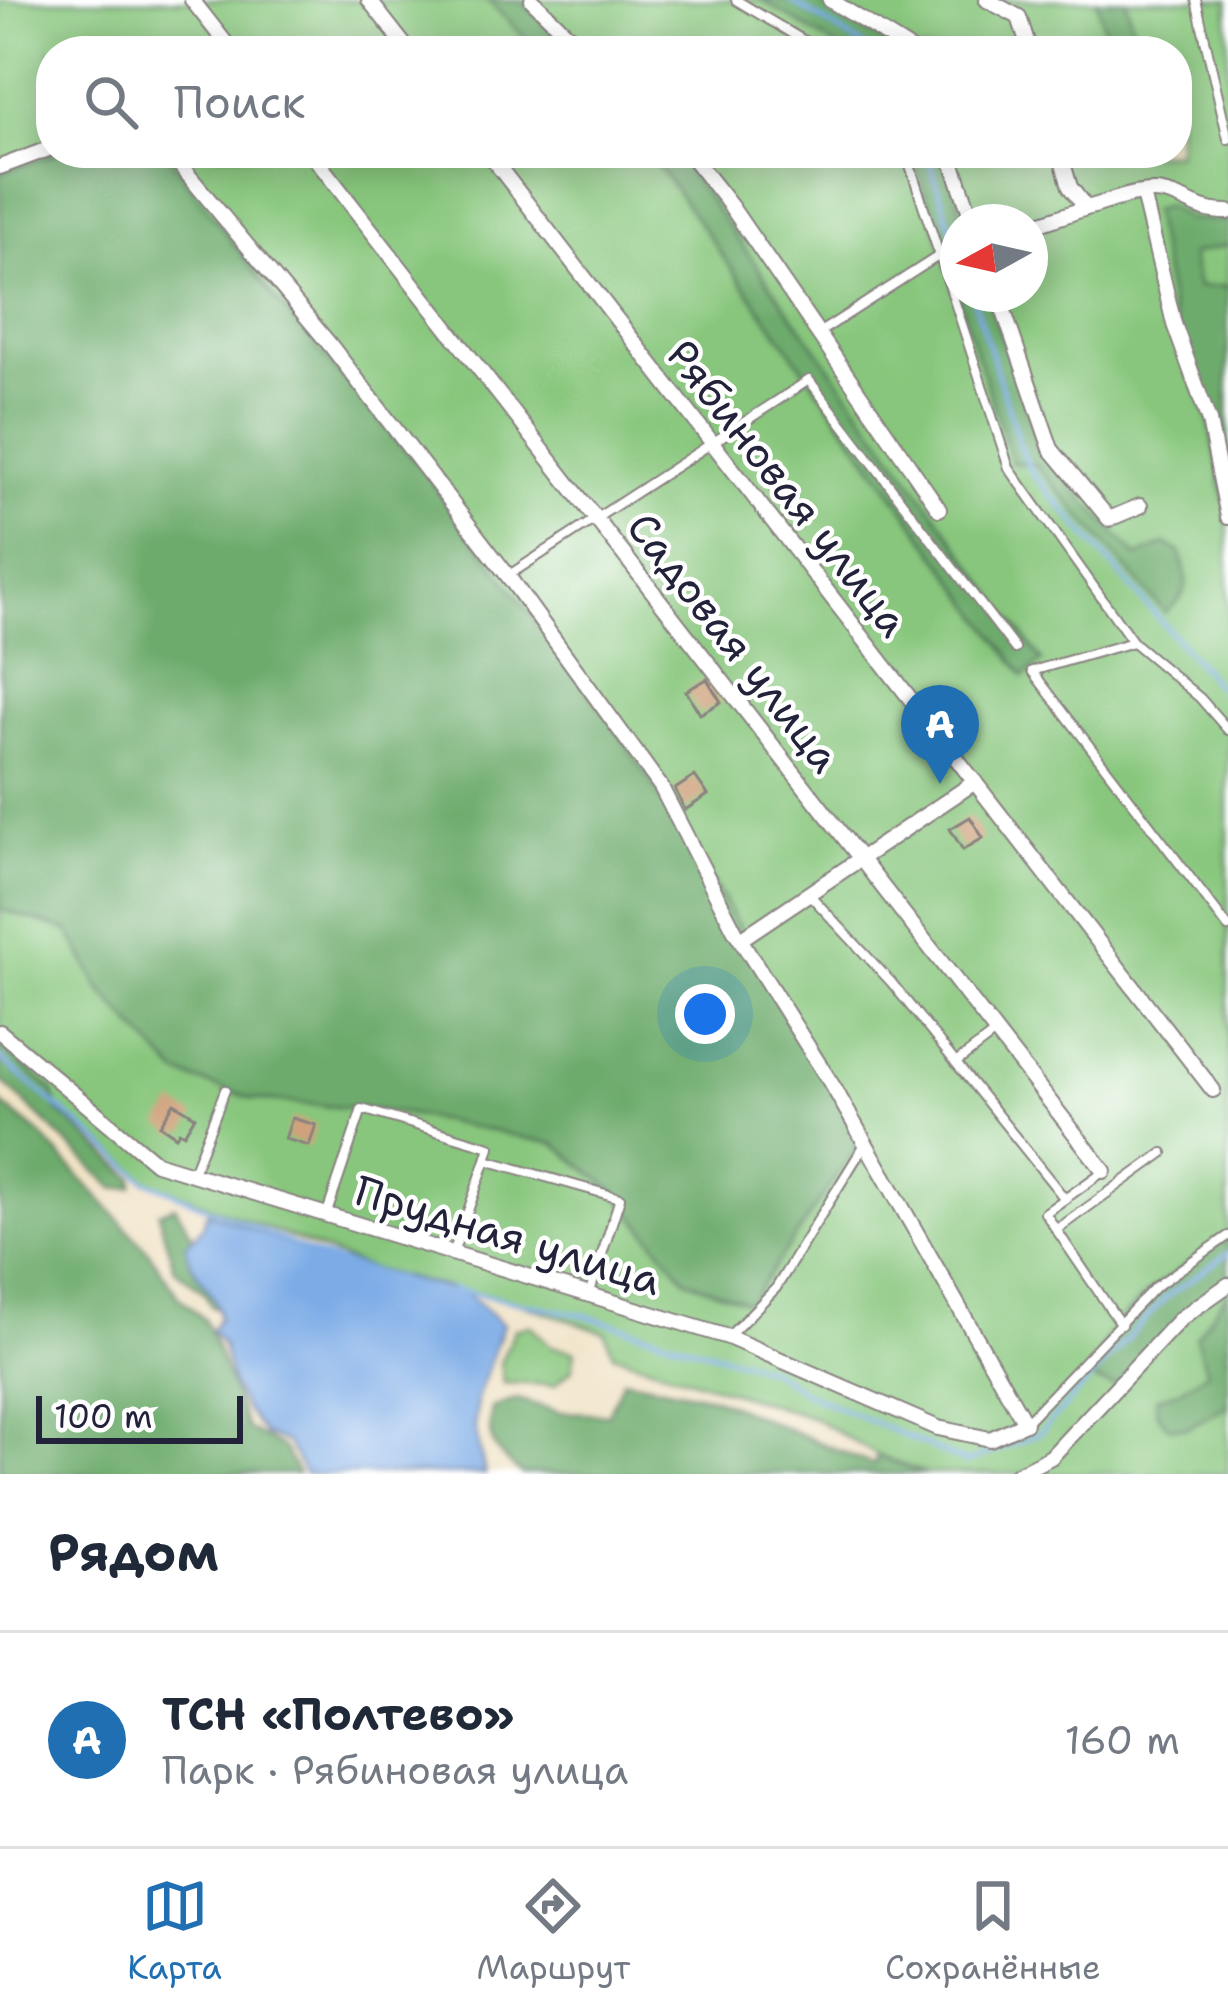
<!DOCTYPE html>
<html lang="ru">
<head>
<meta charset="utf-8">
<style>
	body { margin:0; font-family:"Shantell Sans",sans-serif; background:#f6f6f7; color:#1f2937 }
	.compass { position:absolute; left:940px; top:204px; width:108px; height:108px; border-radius:50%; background:#fff; box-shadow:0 6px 30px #0003; rotate:262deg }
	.scale { position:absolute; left:36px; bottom:30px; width:207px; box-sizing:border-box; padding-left:12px; border:6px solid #22223b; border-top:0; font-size:33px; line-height:42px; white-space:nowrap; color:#22223b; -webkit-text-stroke:9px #fff; paint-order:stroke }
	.you { position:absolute; left:705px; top:1014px; width:42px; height:42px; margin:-30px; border:9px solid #fff; border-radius:50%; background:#1a73e8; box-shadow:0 0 0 18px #1a73e833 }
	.badge { display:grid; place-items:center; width:78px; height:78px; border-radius:50%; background:#1f6fb2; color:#fff; font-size:39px; font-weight:700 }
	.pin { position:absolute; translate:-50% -99px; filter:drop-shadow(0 3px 6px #0008) }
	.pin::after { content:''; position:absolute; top:63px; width:42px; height:36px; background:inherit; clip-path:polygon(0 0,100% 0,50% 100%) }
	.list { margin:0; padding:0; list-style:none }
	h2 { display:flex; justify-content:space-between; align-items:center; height:156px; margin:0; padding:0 48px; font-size:51px }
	h2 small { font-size:39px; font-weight:400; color:#747a83 }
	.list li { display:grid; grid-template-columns:78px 1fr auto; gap:36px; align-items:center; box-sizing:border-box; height:216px; padding:0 48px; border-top:3px solid #e0e1e3 }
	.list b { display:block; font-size:45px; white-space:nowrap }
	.list p { margin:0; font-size:39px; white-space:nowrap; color:#747a83 }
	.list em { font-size:39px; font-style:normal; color:#747a83 }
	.icon { flex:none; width:66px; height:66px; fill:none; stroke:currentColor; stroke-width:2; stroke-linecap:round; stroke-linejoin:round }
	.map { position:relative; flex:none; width:1228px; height:1474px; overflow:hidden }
	.search { position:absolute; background:#fff; box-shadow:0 6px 30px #0003; left:36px; right:36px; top:36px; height:132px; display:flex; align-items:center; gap:30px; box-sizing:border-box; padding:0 42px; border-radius:48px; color:#747a83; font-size:45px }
	.sheet { height:372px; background:#fff }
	nav { display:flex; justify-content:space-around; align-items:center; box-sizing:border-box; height:168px; border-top:3px solid #e0e1e3; background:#fff; font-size:33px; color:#747a83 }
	nav a { display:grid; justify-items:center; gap:6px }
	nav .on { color:#1f6fb2 }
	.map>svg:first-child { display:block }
</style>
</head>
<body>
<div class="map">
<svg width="1228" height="1474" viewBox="0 0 1228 1474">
	<rect width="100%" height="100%" fill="#fff"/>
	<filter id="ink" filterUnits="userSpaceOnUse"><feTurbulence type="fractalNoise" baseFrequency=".00833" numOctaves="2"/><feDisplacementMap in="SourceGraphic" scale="24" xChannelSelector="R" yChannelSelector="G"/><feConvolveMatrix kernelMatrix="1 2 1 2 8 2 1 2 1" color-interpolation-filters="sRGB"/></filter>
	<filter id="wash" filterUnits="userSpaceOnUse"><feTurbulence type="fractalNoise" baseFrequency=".004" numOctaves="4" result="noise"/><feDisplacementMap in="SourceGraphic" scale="48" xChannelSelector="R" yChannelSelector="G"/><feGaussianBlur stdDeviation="2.7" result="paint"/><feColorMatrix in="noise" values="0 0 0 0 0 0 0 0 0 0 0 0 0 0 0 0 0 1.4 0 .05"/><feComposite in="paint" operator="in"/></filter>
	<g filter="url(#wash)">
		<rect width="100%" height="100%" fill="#f0e3c6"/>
		<g fill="#87c67c" stroke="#54745c" stroke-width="3" fill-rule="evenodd">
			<path d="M0 0H1228V221L1188 219 1167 206 1228 517V1474H926L878 1456 814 1418 613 1354 605 1332 513 1301 388 1276 146 1181 0 1058V909L69 931 101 991 252 1099 404 1113 556 1144 614 1191 686 1280 275 299 166 153H1177V51H51V153H58L0 173ZM958 222H1030V294H958Z"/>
			<polygon points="1228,245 1228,286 1198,287 1191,253"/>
			<polygon points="530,1325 551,1346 575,1351 572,1369 555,1385 503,1383 500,1363 515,1329"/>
		</g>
		<g fill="#6dab6c" stroke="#486654" stroke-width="3">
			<polygon points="487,0 520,0 572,51 539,51"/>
			<polygon points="762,0 818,0 901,51 843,51"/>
			<polygon points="1097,0 1126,0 1139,51 1110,51"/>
			<polygon points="58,153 166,153 275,299 422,469 611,721 692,846 855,1126 857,1147 749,1303 686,1280 614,1191 555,1144 404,1113 252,1099 178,1074 101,991 69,931 0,909 0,173"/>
			<polygon points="644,153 676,154 1042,661 1024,676 661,170"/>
			<path d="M912 153H942L965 222H958V294H988L1040 451 1137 557 1165 544 1180 552C1188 583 1192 591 1165 613L1035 464 1012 463Z"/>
			<polygon points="1167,206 1188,219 1228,221 1228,245 1191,254 1198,287 1228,286 1228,517 1209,421 1174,324 1152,210"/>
			<polygon points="0,1046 53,1091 58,1111 133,1178 133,1187 115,1189 0,1079"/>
			<polygon points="0,1102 41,1135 148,1251 180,1298 205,1320 247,1428 284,1449 298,1474 0,1474"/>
			<path d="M175 1206 193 1236 186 1246 197 1274 216 1297 218 1308 211 1307 205 1293 174 1269C171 1254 159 1222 159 1212Z"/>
			<path d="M1228 1236V1285L1181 1318 1117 1387 1096 1381C1090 1320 1184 1267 1228 1236Z"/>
			<polygon points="1228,1291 1228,1405 1187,1428 1168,1427 1157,1413 1156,1398 1179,1391 1207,1372 1196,1337"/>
			<path d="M623 1379 712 1397 873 1465 878 1456 926 1474H522C495 1454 485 1441 492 1408L518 1399 559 1412 608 1414Z"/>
		</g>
		<path fill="#7cabe6" stroke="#4f6690" stroke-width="3" d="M207 1212 319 1256 466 1293 503 1324 477 1399 475 1428 485 1474H305L287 1443 265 1435 247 1412 233 1387 222 1345 211 1330 219 1318C217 1288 188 1274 186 1245L203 1226Z"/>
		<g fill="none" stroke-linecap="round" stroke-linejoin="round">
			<g stroke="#7cabe6" stroke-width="4.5">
				<polyline points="790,0 871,51"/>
				<polyline points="927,153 958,250"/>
				<polyline points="972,294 1023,455 1033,474 1228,698"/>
				<polyline points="0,1058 146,1181 319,1256 399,1279"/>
				<polyline points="451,1289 583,1315 770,1369 804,1392 966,1463 1039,1434 1165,1298 1228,1253"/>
			</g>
		</g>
		<g id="blocks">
			<g fill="#cfa17c">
				<polygon points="707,679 721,702 700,714 686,691"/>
				<polygon points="695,776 708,795 685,810 675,789"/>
				<polygon points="970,817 983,838 963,850 950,829"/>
				<polygon points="174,1103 195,1116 184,1134 179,1131 176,1136 160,1125"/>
				<polygon points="292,1118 316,1125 309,1146 285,1139"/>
			</g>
		</g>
	</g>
	<g filter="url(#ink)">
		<use href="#blocks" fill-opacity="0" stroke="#898280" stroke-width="3"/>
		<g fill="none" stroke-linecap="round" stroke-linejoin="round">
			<g stroke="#898280" stroke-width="12">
				<g id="service">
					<polyline points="736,0 821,51"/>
					<polyline points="1196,0 1228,139"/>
					<polyline points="906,153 1009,468 1133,642 1200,698 1228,730"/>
					<polyline points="820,332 940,255"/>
					<polyline points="509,575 809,380 1015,649"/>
					<polyline points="1133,642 1032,671 1228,927"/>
					<polyline points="808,893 891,982 1065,1199"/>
					<polyline points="957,1062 995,1033"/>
					<polyline points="1104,1171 1045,1213 1121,1325"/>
					<polyline points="193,1172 225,1090"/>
					<polyline points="327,1213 362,1109 490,1147 486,1160 620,1198 589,1295"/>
					<polyline points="1056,1230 1163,1153"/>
					<polyline points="453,1253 486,1160"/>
					<polyline points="729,1336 776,1288 865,1144"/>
					<polyline points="1026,1422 1155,1287 1228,1236"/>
				</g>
			</g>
			<g stroke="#898280" stroke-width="18">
				<g id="minor">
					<polyline points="192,0 232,51"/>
					<polyline points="369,0 409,51"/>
					<polyline points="532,0 584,51"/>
					<polyline points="830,0 912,51"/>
					<polyline points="987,0 1019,17 1030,51"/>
					<polyline points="311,153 1104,1171"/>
					<polyline points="488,153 1213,1090"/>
					<polyline points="689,153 730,205 939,509"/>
					<polyline points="949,153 973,222"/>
					<path d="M1060 153 1070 187 1086 208C1108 203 1140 188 1163 193 1189 198 1195 212 1228 212"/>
					<polyline points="0,167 51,148"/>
					<polyline points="1143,194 1174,324 1209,421 1228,517"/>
					<polyline points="1030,227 1086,208"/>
					<polyline points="998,294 1051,449 1109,519 1140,506"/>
					<polyline points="741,939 975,782"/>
					<polyline points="0,1032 156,1163 728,1337 938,1428 990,1439 1025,1423 834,1088 735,931 661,787 508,576 331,346 170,153"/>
					<polyline points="1017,1474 1051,1457 1181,1318 1228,1285"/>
				</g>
			</g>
			<use href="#service" stroke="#fff" stroke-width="8"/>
			<use href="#minor" stroke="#fff" stroke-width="14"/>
		</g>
	</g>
	<g text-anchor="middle" stroke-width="9" stroke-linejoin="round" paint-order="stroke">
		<g font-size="42" fill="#22223b" stroke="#fff">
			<text transform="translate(788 488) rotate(52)" y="15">Рябиновая улица</text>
			<text transform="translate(734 642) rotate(52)" y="15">Садовая улица</text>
			<text transform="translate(508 1235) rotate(17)" y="15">Прудная улица</text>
		</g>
	</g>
</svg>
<svg class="compass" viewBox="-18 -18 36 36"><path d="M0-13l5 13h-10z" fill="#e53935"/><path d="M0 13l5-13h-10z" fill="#747a83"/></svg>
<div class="scale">100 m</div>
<div class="you"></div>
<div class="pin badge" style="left:940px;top:784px">A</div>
<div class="search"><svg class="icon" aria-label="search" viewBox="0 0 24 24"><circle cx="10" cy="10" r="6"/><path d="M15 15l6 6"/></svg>Поиск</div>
</div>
<section class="sheet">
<h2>Рядом<small></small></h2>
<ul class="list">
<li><span class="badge">A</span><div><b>ТСН «Полтево»</b><p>Парк · Рябиновая улица</p></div><em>160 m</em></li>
</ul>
</section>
<nav>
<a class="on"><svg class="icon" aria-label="map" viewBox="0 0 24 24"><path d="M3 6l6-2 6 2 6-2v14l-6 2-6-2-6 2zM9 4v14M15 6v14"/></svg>Карта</a>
<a><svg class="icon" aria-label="directions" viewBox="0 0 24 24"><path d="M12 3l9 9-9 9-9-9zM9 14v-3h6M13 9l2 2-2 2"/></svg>Маршрут</a>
<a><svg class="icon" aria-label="saved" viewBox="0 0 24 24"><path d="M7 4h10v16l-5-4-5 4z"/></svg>Сохранённые</a>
</nav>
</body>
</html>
